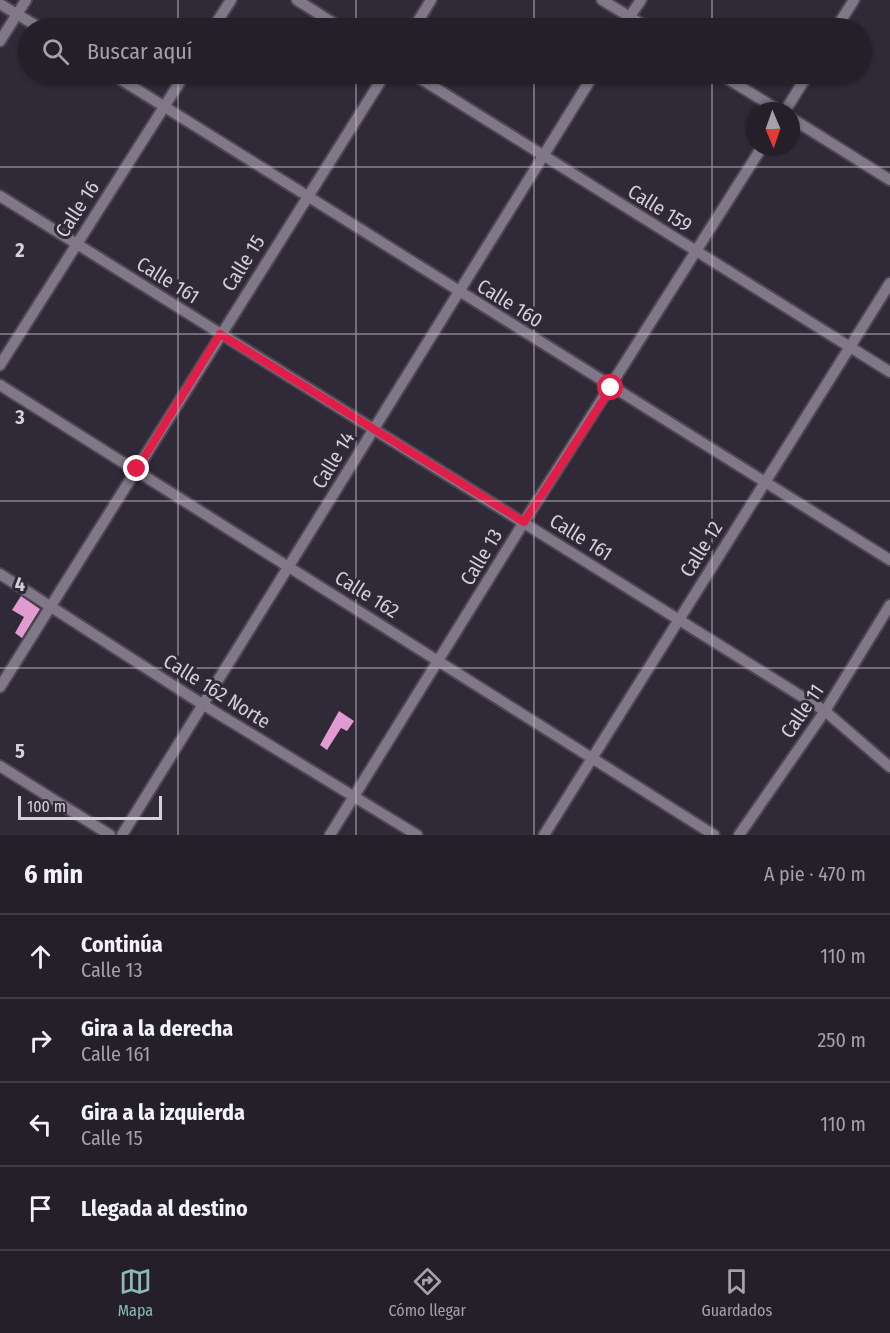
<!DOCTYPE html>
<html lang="es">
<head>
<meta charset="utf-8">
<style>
	body { margin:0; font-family:"Fira Sans Condensed",sans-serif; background:#302c35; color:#f1f3f6 }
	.compass { position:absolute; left:746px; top:102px; width:54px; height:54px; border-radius:50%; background:#241f29; box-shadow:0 2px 4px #0004; rotate:178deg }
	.scale { position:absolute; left:18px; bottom:15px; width:144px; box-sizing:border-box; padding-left:6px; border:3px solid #d4d0d9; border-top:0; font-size:16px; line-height:21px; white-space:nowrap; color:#d4d0d9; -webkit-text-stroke:4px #302937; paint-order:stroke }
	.stop { position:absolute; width:18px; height:18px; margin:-14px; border:4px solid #e11d48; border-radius:50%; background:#fff }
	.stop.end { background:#e11d48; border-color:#fff; box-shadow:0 2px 6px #0008 }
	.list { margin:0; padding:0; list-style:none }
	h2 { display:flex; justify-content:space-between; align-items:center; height:78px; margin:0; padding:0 24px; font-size:26px }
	h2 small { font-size:20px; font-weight:400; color:#a3a2a8 }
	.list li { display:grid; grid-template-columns:39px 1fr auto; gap:18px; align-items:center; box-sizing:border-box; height:84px; padding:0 24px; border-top:2px solid #413d46 }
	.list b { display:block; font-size:22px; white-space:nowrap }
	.list p { margin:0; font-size:20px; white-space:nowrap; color:#a3a2a8 }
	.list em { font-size:20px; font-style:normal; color:#a3a2a8 }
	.icon { flex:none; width:33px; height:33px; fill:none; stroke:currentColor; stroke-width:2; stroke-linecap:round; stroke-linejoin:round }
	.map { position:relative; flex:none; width:890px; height:835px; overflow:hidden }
	.search { position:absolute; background:#241f29; box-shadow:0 2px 4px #0004; left:18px; right:18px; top:18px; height:66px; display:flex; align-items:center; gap:15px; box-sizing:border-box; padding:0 21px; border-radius:33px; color:#a3a2a8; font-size:22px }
	.sheet { height:414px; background:#241f29 }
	nav { display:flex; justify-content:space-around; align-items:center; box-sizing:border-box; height:84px; border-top:2px solid #413d46; background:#241f29; font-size:16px; color:#a3a2a8 }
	nav a { display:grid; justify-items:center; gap:3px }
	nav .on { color:#8bbbb9 }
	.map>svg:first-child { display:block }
</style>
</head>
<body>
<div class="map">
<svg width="890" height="835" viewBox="0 0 890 835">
	<rect width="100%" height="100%" fill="#302937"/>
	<g fill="#e19bd1">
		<polygon points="21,596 40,609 22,638 15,633 24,617 12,610"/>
		<polygon points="339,711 354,721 347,731 341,728 327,750 320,745"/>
	</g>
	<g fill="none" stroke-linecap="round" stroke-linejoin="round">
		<g stroke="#4d4752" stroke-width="14">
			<g id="street">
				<polyline points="297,0 341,28"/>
				<polyline points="602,0 648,28"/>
				<polyline points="0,4 40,28"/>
				<polyline points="213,28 231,0"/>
				<polyline points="414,28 431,0"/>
				<polyline points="622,28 641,0"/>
				<polyline points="836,28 854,0"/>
				<polyline points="0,41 26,0"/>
				<polyline points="112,74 890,560"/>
				<polyline points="413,74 890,372"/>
				<polyline points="720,74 780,111"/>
				<polyline points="785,111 808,74"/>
				<polyline points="791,118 890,180"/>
				<polyline points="0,196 825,711 890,767"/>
				<polyline points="0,365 185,74"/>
				<polyline points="0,385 714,835"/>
				<polyline points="0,574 202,704 417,835"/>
				<polyline points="0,687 385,74"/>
				<polyline points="0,766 110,835"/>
				<polyline points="122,835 594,74"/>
				<polyline points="330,835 524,522 762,147"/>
				<polyline points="544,835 890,283"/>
				<polyline points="739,835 825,711 890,605"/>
			</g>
		</g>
		<use href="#street" stroke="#807889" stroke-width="10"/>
	</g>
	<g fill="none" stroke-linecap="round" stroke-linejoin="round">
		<polyline stroke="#e11d48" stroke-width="8" points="137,469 220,334 524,522 611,388"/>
	</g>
	<path fill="none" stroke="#d4d0d9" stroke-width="1.5" stroke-opacity="0.55" d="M178 0V28M356 0V28M534 0V28M712 0V28M178 74V835M356 74V835M534 74V835M712 74V835M0 167H890M0 334H890M0 501H890M0 668H890"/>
	<g text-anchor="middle" stroke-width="6" stroke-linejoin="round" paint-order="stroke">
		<g font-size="20" fill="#d4d0d9" stroke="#302937">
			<text transform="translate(660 208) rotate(32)" y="7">Calle 159</text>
			<text transform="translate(77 209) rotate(-57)" y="7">Calle 16</text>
			<text transform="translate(243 263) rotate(-58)" y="7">Calle 15</text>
			<text transform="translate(168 280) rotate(32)" y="7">Calle 161</text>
			<text transform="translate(510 303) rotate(32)" y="7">Calle 160</text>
			<text transform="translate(333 460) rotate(-59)" y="7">Calle 14</text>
			<text transform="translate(581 537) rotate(32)" y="7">Calle 161</text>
			<text transform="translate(701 549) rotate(-58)" y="7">Calle 12</text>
			<text transform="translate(481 557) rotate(-59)" y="7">Calle 13</text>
			<text transform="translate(367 594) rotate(32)" y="7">Calle 162</text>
			<text transform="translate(217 691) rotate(32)" y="7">Calle 162 Norte</text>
			<text transform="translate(802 711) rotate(-56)" y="7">Calle 11</text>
		</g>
	</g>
	<g font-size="20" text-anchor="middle" font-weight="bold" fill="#d4d0d9" stroke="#302937" stroke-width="6" stroke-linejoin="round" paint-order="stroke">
		<text x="20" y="257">2</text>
		<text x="20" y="424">3</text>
		<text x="20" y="591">4</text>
		<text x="20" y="758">5</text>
	</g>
</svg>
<svg class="compass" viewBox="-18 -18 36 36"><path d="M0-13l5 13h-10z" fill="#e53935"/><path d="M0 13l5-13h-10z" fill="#a3a2a8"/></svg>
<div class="scale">100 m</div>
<div class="stop" style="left:611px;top:388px"></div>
<div class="stop end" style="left:137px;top:469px"></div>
<div class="search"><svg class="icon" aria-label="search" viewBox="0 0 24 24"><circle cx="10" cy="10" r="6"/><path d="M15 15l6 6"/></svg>Buscar aquí</div>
</div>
<section class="sheet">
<h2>6 min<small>A pie · 470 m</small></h2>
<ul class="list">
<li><svg class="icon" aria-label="ahead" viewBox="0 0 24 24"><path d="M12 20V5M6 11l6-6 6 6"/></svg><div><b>Continúa</b><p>Calle 13</p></div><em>110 m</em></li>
<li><svg class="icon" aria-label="right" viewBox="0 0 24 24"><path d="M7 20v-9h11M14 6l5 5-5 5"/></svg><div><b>Gira a la derecha</b><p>Calle 161</p></div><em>250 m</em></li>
<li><svg class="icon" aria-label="left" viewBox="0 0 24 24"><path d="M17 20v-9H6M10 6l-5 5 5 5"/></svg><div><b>Gira a la izquierda</b><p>Calle 15</p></div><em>110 m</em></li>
<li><svg class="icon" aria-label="arrive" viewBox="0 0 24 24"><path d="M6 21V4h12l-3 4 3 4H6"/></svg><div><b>Llegada al destino</b></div></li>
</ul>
</section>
<nav>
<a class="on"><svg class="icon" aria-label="map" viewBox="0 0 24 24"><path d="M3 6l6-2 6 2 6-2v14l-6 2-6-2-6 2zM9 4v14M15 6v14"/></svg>Mapa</a>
<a><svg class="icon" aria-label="directions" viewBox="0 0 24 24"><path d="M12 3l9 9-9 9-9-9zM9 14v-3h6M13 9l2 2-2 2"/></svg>Cómo llegar</a>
<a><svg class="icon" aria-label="saved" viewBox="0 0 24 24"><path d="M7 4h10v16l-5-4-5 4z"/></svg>Guardados</a>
</nav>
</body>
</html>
